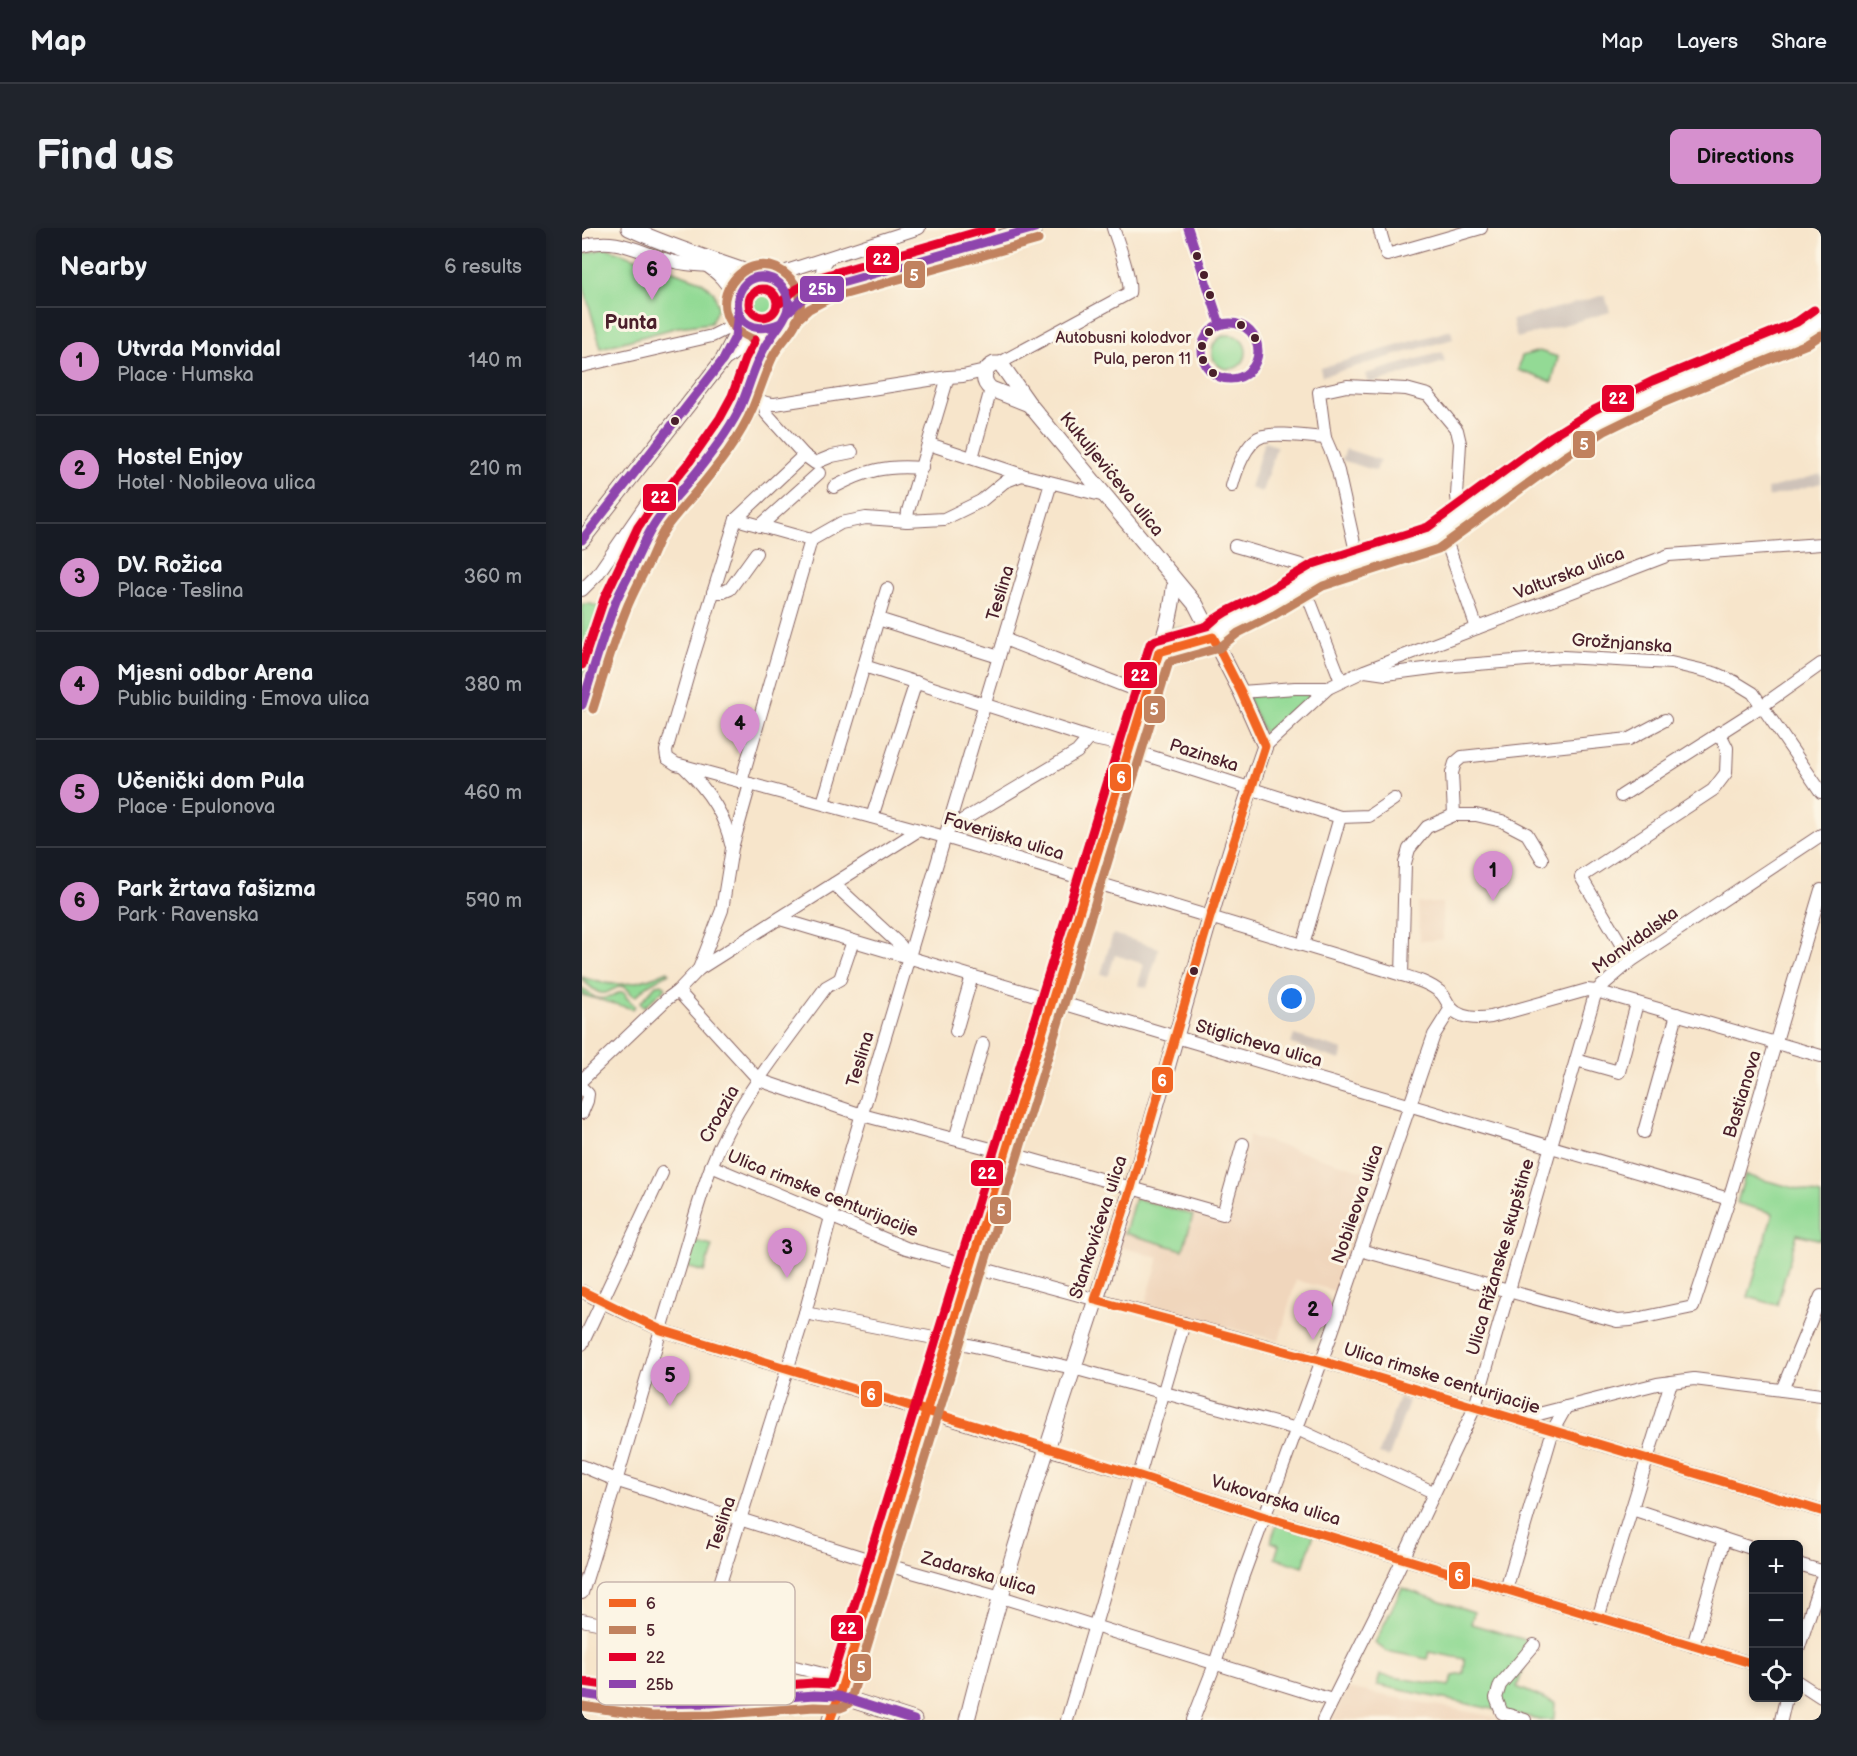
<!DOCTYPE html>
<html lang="en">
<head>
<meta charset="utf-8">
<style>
	body { margin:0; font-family:"Balsamiq Sans",sans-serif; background:#20242c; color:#f1f3f6 }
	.controls { position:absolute; right:18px; bottom:18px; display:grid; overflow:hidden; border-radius:9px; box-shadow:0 3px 9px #0003 }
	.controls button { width:54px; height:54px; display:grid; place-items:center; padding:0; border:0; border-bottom:2px solid #363941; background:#171b24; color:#f1f3f6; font:30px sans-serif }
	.you { position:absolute; left:710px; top:771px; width:21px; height:21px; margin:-15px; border:4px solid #fff; border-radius:50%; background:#1a73e8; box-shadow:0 0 0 9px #1a73e833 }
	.badge { display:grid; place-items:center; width:39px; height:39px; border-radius:50%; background:#d690ce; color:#111; font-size:20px; font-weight:700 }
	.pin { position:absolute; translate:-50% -50px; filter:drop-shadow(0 2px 3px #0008) }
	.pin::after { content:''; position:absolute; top:32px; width:21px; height:18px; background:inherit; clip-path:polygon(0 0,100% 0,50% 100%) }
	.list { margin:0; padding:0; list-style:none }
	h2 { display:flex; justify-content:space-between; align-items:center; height:78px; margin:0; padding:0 24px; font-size:26px }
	h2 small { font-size:20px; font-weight:400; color:#9ea1a6 }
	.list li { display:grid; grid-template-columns:39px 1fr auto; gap:18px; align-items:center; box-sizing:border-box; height:108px; padding:0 24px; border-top:2px solid #363941 }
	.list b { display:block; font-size:22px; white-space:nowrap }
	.list p { margin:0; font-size:20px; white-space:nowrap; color:#9ea1a6 }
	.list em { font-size:20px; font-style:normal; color:#9ea1a6 }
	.icon { flex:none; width:33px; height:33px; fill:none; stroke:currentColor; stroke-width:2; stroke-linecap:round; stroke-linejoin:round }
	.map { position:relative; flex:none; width:1239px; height:1492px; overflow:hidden; border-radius:9px }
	header { display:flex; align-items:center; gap:36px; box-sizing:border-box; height:84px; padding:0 30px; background:#171b24; border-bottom:2px solid #363941 }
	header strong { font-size:28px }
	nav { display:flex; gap:33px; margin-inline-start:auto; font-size:21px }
	.intro { display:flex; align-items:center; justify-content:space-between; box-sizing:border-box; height:144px; padding:0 36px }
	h1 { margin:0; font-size:42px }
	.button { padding:15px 27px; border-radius:9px; background:#d690ce; color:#111; font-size:21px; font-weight:700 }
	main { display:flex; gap:36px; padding:0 36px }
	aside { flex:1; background:#171b24; border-radius:9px; box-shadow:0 3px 9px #0003 }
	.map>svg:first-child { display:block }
</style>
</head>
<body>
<header>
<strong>Map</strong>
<nav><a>Map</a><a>Layers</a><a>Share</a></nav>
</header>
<div class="intro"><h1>Find us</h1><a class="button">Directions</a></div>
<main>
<aside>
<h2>Nearby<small>6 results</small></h2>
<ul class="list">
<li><span class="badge">1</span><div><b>Utvrda Monvidal</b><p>Place · Humska</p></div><em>140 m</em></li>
<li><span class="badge">2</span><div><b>Hostel Enjoy</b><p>Hotel · Nobileova ulica</p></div><em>210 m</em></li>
<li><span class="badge">3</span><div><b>DV. Rožica</b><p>Place · Teslina</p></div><em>360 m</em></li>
<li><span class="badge">4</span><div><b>Mjesni odbor Arena</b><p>Public building · Emova ulica</p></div><em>380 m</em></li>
<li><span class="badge">5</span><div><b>Učenički dom Pula</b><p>Place · Epulonova</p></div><em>460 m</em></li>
<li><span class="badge">6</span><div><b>Park žrtava fašizma</b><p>Park · Ravenska</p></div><em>590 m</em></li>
</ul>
</aside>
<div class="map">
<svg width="1239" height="1492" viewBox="0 0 1239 1492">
	<rect width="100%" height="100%" fill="#fcf5e5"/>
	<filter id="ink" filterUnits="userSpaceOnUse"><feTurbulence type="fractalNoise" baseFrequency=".0167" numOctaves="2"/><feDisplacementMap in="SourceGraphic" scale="12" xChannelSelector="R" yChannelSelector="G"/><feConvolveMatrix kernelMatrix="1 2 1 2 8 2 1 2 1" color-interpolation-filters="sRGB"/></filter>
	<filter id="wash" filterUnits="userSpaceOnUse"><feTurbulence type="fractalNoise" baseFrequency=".008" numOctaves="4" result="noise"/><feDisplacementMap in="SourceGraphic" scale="24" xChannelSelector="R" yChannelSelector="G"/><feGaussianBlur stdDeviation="1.35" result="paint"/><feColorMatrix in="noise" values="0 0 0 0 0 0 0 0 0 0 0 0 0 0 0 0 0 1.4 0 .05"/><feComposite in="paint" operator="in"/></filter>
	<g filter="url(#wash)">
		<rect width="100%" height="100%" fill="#f7e5cb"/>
		<g fill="#f0d6bc">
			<polygon points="836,675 860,675 861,712 838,713"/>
			<polygon points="667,908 795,947 756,1064 714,1052 697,1113 563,1077 577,1030 536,1018 551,965 642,992"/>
			<polygon points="765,1460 908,1488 923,1492 750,1492"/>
		</g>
		<g fill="#cec2b9">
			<polygon points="1023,67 1028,84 935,110 930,92"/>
			<polygon points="869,102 871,111 740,148 738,140"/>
			<polygon points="860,124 863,134 786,156 783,146"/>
			<polygon points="682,214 695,218 680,264 668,260"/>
			<polygon points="764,221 798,232 794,243 760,232"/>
			<polygon points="1239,246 1239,255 1187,269 1185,261"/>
			<polygon points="531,706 577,720 565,760 556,757 562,736 533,727 526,748 519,746"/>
			<polygon points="712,807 761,822 758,832 709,816"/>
			<polygon points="817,1169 827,1173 807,1229 797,1226"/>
		</g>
		<g fill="#93da95" stroke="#6e7c60" stroke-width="1.5">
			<polygon points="25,20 119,53 132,65 136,79 129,95 96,99 19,120 0,53 0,26"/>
			<circle cx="181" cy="76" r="18"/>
			<circle cx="647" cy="124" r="17"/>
			<polygon points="957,123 976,129 970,154 936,142 940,128"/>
			<polygon points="0,376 9,376 23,381 0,454"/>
			<polygon points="588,400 601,400 607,411 586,419"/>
			<polygon points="725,463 730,470 682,505 665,468"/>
			<path d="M86 743 87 745 66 757 54 768 50 767C38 746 29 771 16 764 11 762 5 755 0 752V749C32 761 55 757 86 743Z"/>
			<polygon points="80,756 84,759 62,779 58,775 74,757"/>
			<path d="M0 760C19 776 18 771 40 764L43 765 44 769 53 778 51 781 0 767Z"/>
			<polygon points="1163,947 1239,967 1239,1012 1215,1006 1195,1077 1166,1069 1191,985 1155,975"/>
			<polygon points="553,970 611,987 601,1022 543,1005"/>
			<polygon points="113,1013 130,1017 122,1044 105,1039"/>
			<polygon points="695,1294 732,1306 721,1339 693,1330 697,1317 689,1314"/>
			<polygon points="820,1360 892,1384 889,1396 951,1414 935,1459 973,1475 972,1492 962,1492 795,1457 798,1447 867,1458 871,1448 882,1446 883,1431 847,1424 845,1431 804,1423 793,1415"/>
		</g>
	</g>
	<g filter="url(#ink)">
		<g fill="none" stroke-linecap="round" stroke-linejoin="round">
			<g stroke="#876463" stroke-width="14">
				<g id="minor">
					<polyline points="797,0 805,27 899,0"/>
					<path d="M0 18C33 9 51 21 82 31 96 36 112 37 128 38"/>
					<path d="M247 30C239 39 236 51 247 58"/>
					<polyline points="186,49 337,0"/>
					<path d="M416 136 547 65C550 52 536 15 531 0"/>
					<polyline points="0,138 130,108 144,101 156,86"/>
					<path d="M168 150C171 167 175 176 193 176L366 149 381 148 403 143"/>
					<polyline points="183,176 184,185 222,227 233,235 250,228 270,224"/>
					<polyline points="743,210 737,164 765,158 824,161 846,167 875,202 878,215 875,268 876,277 880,290"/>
					<polyline points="347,216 440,247 523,268"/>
					<path d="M222 227 154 291 109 436 84 523 85 530 94 536 363 609 820 747C833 751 847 755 858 764 863 768 865 775 869 780 879 791 895 791 909 789L1005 762 1014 763 1049 733 1239 607"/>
					<polyline points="390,230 409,161"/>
					<path d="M650 258C654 243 664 213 681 208 699 204 725 209 743 210L750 226 756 243 776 333"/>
					<path d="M252 259C285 242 303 237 340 240"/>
					<polyline points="154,291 229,312"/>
					<polyline points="325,293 326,283 366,149"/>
					<polyline points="178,298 237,245"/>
					<polyline points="861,304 895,400"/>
					<polyline points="229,312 259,295 284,290 325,293 362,291 399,273 422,254 440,247"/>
					<polyline points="653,318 719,337 736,347"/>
					<polyline points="0,362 15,347 71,266 85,261 99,263"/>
					<polyline points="131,364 141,364 148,361 174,325"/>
					<polyline points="729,376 759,453"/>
					<polyline points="296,391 417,429"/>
					<polyline points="422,411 563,466"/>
					<polyline points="282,438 507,510 536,516 561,526 758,589 787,588 812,571"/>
					<polyline points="783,443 804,446 858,439 981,429 1089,435 1132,445 1153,454 1171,465 1239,564"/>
					<polyline points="659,464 713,460 746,460"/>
					<polyline points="0,477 31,380 72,296 106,254 156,185 173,138 187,111 199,95"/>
					<polyline points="683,518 746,460 782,443 1087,327 1239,316"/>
					<path d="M103 540C125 561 143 587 149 616"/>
					<polyline points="159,554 229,312"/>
					<polyline points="1039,568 1180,478 1239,436"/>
					<polyline points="241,575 305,361"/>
					<polyline points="872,587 870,545 873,535 880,529 1047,511 1083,492"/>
					<polyline points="290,589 334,454"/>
					<polyline points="366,601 495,524 507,510"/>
					<polyline points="252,656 318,717 327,730"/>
					<polyline points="198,691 594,809 1147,971"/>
					<polyline points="721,717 758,589"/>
					<polyline points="1049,733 999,649 1131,562 1144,545 1145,520 1137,504"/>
					<polyline points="117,741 140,682 150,620 168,556"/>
					<polyline points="820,747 823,635 827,621 845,599 872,587 894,587 920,593 945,606 960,631"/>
					<polyline points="96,763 177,852 280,887 417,923"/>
					<polyline points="374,803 390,748"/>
					<polyline points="994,832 1037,844 1055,775"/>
					<polyline points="0,852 85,771 96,763 117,741 337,602"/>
					<polyline points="0,860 6,866 5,873 0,885"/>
					<polyline points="1062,904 1095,786"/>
					<polyline points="373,911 401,816"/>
					<polyline points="430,926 641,986 661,916"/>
					<polyline points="129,938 324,1020 740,1133 1239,1283"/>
					<polyline points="778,1022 1035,1093 1049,1092 1111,1079 1147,971 1239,662"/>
					<polyline points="0,1063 20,1074 79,1102 465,1221 558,1248 683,1289 1172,1436"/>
					<polyline points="223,1085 357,1111"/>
					<polyline points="374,1114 491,1140 715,1201 851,1264"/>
					<polyline points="0,1116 80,945"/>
					<polyline points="1200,1162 1239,1068"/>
					<polyline points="937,1191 1043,1164 1075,1156 1112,1151 1239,1167"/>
					<polyline points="0,1238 36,1253 298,1335 419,1369 750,1472"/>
					<polyline points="1050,1281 1172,1321"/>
					<polyline points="1216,1336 1239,1343"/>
					<polyline points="924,1362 971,1202 984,1179"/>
					<path d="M0 1365C33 1261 62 1156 94 1052 106 1014 115 976 129 939 154 873 203 816 244 759L258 751 271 713"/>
					<polyline points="1016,1390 1089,1154"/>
					<polyline points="0,1392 119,1416 241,1446"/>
					<polyline points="119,1416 223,1085 249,989 469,255"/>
					<polyline points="1111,1418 1142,1311"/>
					<polyline points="1216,1422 1239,1352"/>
					<polyline points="1216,1454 1239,1469"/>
					<polyline points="0,1466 70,1476 129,1475 232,1467 257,1468"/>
					<polyline points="123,1492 129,1475"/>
					<path d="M485 1492C523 1359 564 1228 602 1095"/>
					<polyline points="611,1492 633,1436 660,1350 748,1110 852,807 869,780"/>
					<polyline points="741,1492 811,1352 893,1179 1014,763 1239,828"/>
					<polyline points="943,1492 920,1485 914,1470 918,1457 952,1417"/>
					<polyline points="1199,1492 1204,1470"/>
				</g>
			</g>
			<g stroke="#876463" stroke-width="17">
				<g id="major">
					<path d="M47 0C90 20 135 33 179 49"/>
					<path d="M120 33C136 43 148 54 154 73"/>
					<circle cx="181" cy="75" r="26"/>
					<polyline points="206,84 220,71 242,60 453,0"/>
					<polyline points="145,129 161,116 185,102"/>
					<path d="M412 136H416L421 139 447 176 409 161C399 153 401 141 412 136Z"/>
					<polyline points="0,312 141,132 153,109 156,85"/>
					<polyline points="631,409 640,400 650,394 686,377 736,347 851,310 861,304 977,218 1017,193 1075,164 1221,105 1239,92"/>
					<polyline points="577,424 640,407"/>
					<polyline points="257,1468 332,1492"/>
					<path d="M248 1492 257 1468 563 466C574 431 589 396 592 360"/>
					<path d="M385 1492C430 1311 495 1137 550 959 595 812 632 663 683 518L659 464 614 377 447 176"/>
				</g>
			</g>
			<use href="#minor" stroke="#fff" stroke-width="12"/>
			<use href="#major" stroke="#fff" stroke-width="15"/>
			<g stroke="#fcf5e5" stroke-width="14">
				<g id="bus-1">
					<polyline points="0,1063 79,1102 558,1248 683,1289 1172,1436"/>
					<polyline points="248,1492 257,1468 577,424 631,409 659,464 683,518 628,689 549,960 513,1072 740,1133 1239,1283"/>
				</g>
			</g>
			<g stroke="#fcf5e5" stroke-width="14">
				<g id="bus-2">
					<polyline points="214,93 227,81 246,71 456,12"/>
					<path d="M11 481C22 446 32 411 46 377 52 363 59 350 66 336 71 326 75 314 81 304 90 290 102 278 113 265 135 239 158 210 171 179 178 162 183 145 191 128 199 113 216 100 218 82 220 69 216 57 207 49 165 8 106 87 173 112"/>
					<polyline points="0,1478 70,1488 130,1487 232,1479 258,1480 263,1478 268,1474 587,434 637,420 656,405 692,387 741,358 856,321 984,228 1023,203 1080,175 1225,116 1239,107"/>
				</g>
			</g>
			<g stroke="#fcf5e5" stroke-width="14">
				<g id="bus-3">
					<circle cx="181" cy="75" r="14"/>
					<polyline points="198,75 214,61 238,49 409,0"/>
					<polyline points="0,437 22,371 56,299 70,279 108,233 138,190 150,168 163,131 173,112"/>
					<polyline points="2,1454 71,1464 128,1463 231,1455 248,1456 568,416 574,412 625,398 633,391 644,384 680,366 731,336 846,299 970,208 1012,182 1071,153 1215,94 1232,82"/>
				</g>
			</g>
			<g stroke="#fcf5e5" stroke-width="14">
				<g id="bus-4">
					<polyline points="606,0 638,96"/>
					<polyline points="206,84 220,71 242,60 453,0"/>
					<circle cx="648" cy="123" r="28"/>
					<polyline points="0,312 141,132 153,109 156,85"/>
					<path d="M0 477C11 442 21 407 34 373 40 359 48 346 54 332 60 320 65 307 73 295 82 281 94 269 104 257 124 233 143 209 157 182 165 166 169 147 177 131 180 124 183 117 188 111 197 97 214 81 203 63 200 57 195 53 190 51 146 35 139 120 199 95"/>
					<polyline points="0,1466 70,1476 129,1475 232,1467 257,1468 332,1492"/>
				</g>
			</g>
			<use href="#bus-1" stroke="#f26522" stroke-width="9"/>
			<use href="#bus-2" stroke="#c1825f" stroke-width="9"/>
			<use href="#bus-3" stroke="#e4002b" stroke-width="9"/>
			<use href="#bus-4" stroke="#8e44ad" stroke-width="9"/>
		</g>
	</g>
	<g fill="#4a1f2b" stroke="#fcf5e5" stroke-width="2">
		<circle cx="615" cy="28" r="5"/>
		<circle cx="622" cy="47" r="5"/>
		<circle cx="628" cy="67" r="5"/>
		<circle cx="659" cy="97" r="5"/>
		<circle cx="627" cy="104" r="5"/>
		<circle cx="673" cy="110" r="5"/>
		<circle cx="620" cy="118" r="5"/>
		<circle cx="621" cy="132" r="5"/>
		<circle cx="631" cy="145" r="5"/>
		<circle cx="93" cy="193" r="5"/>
		<circle cx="612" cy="743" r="5"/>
	</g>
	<g text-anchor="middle" stroke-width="6" stroke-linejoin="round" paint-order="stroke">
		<g font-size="16" fill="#4a1f2b" stroke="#fcf5e5" text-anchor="end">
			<text x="609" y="115">Autobusni kolodvor<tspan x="609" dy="21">Pula, peron 11</tspan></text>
		</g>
		<g font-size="18" fill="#4a1f2b" stroke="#fcf5e5">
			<text transform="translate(530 246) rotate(51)" y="6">Kukuljevićeva ulica</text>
			<text transform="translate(987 345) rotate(-21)" y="6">Valturska ulica</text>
			<text transform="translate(418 365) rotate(-73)" y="6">Teslina</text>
			<text transform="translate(1040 415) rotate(4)" y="6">Grožnjanska</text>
			<text transform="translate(622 527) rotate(18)" y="6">Pazinska</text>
			<text transform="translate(422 608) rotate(17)" y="6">Faverijska ulica</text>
			<text transform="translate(1053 712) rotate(-36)" y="6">Monvidalska</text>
			<text transform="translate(677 815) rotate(16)" y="6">Stiglicheva ulica</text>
			<text transform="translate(278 831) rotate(-73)" y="6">Teslina</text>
			<text transform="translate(1160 866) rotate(-73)" y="6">Bastianova</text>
			<text transform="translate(137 886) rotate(-61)" y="6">Croazia</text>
			<text transform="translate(241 965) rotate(22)" y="6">Ulica rimske centurijacije</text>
			<text transform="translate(775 976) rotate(-71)" y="6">Nobileova ulica</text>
			<text transform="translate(516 999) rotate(-72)" y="6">Stankovićeva ulica</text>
			<text transform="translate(918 1029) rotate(-74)" y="6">Ulica Rižanske skupštine</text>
			<text transform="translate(860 1150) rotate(17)" y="6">Ulica rimske centurijacije</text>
			<text transform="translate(694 1272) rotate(17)" y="6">Vukovarska ulica</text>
			<text transform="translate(139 1296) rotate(-72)" y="6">Teslina</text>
			<text transform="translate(397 1345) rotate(16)" y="6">Zadarska ulica</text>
		</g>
		<g font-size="20" font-weight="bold" fill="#4a1f2b" stroke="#fcf5e5">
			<text x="49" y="101">Punta</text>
		</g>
	</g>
	<rect x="15" y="1354" width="198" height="123" rx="9" fill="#fcf5e5" stroke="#c7b5ad" stroke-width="1.5"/>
	<rect x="27" y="1371" width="27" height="8" fill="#f26522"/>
	<rect x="27" y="1398" width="27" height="8" fill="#c1825f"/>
	<rect x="27" y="1425" width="27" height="8" fill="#e4002b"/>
	<rect x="27" y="1452" width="27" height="8" fill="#8e44ad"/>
	<g font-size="16" fill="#4a1f2b">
		<text x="64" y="1381">6</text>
		<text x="64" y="1408">5</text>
		<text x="64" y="1435">22</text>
		<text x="64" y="1462">25b</text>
	</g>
	<g stroke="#fcf5e5" stroke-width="2">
		<rect x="283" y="17" width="35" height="29" rx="6" fill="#e4002b"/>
		<rect x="321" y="32" width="23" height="29" rx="6" fill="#c1825f"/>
		<rect x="217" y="47" width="46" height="28" rx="6" fill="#8e44ad"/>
		<rect x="1019" y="156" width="34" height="29" rx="6" fill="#e4002b"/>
		<rect x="990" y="202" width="24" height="29" rx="6" fill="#c1825f"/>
		<rect x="60" y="255" width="35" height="29" rx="6" fill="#e4002b"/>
		<rect x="541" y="433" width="35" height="28" rx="6" fill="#e4002b"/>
		<rect x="561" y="467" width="23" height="29" rx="6" fill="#c1825f"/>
		<rect x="527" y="535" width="23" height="29" rx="6" fill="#f26522"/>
		<rect x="569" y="838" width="23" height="28" rx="6" fill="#f26522"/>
		<rect x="388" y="931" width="34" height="28" rx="6" fill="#e4002b"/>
		<rect x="407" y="968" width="23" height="29" rx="6" fill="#c1825f"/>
		<rect x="278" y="1152" width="23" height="28" rx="6" fill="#f26522"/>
		<rect x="866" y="1333" width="23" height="29" rx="6" fill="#f26522"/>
		<rect x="248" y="1386" width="34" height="28" rx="6" fill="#e4002b"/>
		<rect x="267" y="1425" width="23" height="29" rx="6" fill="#c1825f"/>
	</g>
	<g font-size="16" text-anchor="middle" font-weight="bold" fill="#fff">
		<text x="300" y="37">22</text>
		<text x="332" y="53">5</text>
		<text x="240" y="67">25b</text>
		<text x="1036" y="176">22</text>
		<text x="1002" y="222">5</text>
		<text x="78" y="275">22</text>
		<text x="558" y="453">22</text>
		<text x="572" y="487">5</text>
		<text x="539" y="555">6</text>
		<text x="580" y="858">6</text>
		<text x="405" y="951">22</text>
		<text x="419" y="988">5</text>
		<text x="289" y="1172">6</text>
		<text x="877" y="1353">6</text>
		<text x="265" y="1406">22</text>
		<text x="279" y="1445">5</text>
	</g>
</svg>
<div class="controls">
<button>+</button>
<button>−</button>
<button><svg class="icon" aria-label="locate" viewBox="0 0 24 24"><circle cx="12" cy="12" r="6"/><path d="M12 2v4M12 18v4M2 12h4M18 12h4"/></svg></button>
</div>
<div class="you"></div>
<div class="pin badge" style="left:911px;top:673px">1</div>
<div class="pin badge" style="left:731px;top:1112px">2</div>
<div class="pin badge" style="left:205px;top:1050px">3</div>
<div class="pin badge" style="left:158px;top:526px">4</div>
<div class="pin badge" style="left:88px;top:1178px">5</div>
<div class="pin badge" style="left:70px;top:72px">6</div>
</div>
</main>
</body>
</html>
